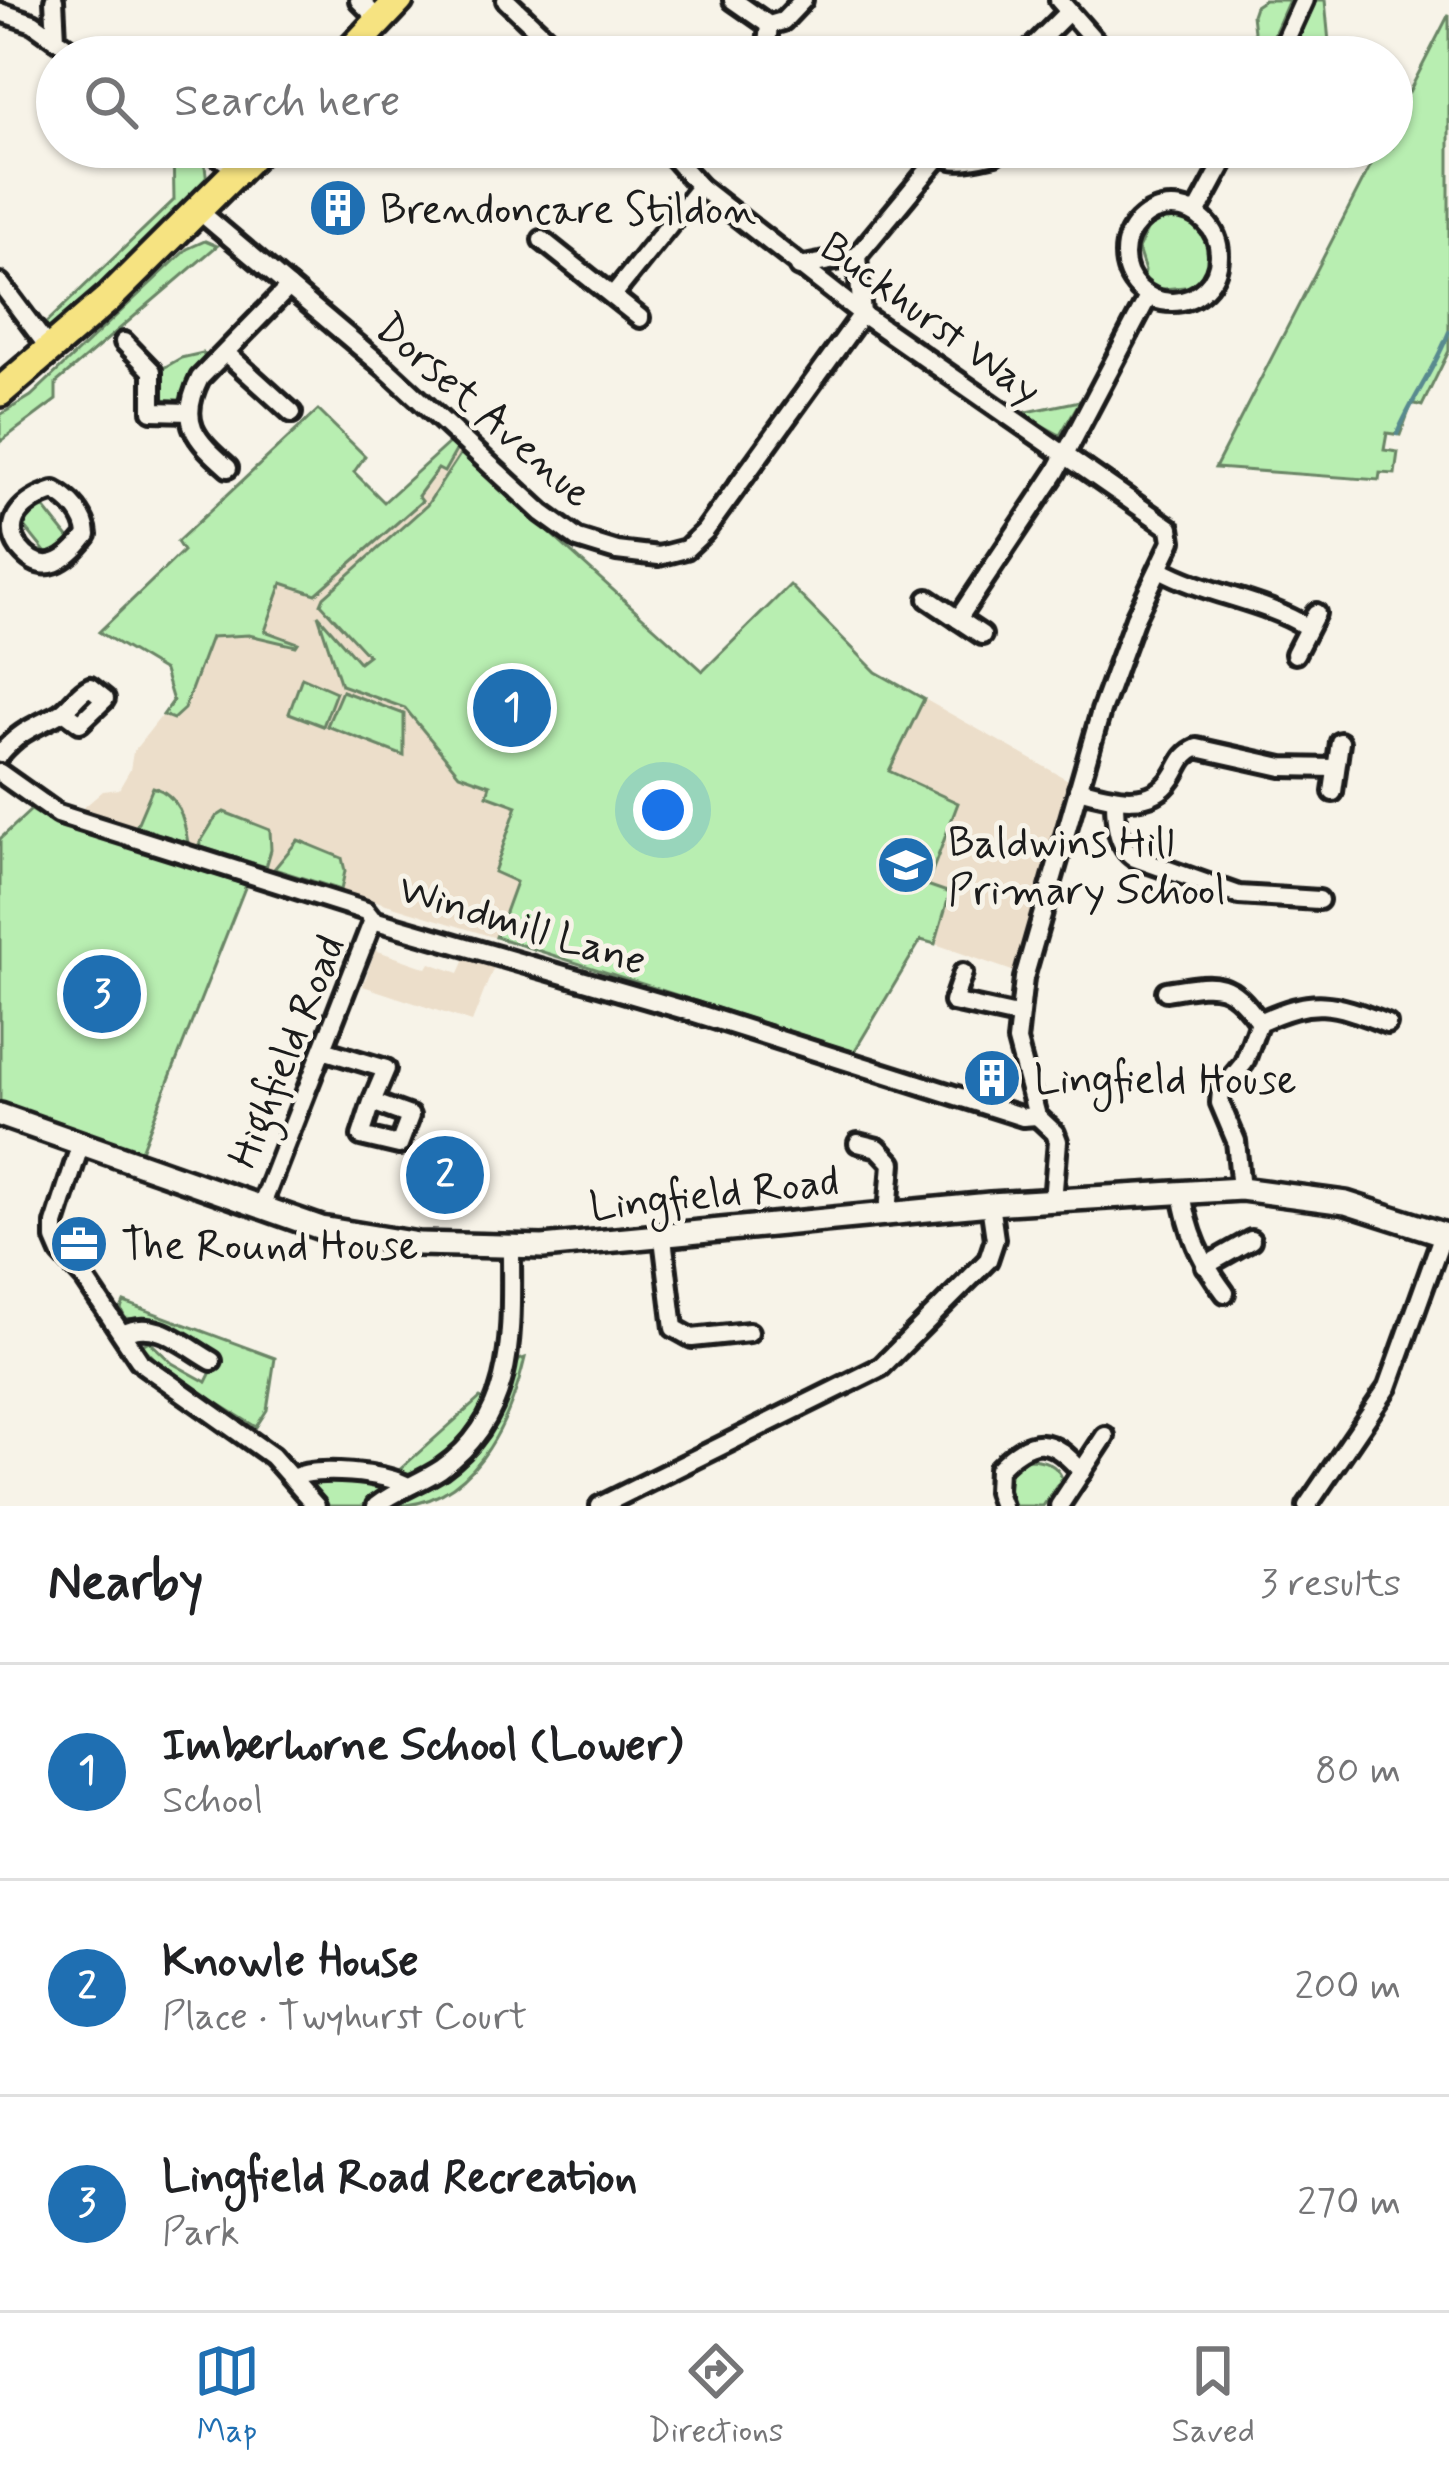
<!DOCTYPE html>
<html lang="en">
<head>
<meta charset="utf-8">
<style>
	body { margin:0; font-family:Mynerve,sans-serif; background:#f2f2f2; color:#202124 }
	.you { position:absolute; left:663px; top:810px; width:42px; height:42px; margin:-30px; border:9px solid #fff; border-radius:50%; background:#1a73e8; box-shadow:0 0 0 18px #1a73e833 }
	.badge { display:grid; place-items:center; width:78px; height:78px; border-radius:50%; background:#1f6fb2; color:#fff; font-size:39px; font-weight:700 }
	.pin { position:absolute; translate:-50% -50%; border:6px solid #fff; box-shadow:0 3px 12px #0006 }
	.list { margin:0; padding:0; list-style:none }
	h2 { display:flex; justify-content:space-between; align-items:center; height:156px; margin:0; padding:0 48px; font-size:51px }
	h2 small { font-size:39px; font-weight:400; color:#757577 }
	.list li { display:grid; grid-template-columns:78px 1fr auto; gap:36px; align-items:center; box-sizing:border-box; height:216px; padding:0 48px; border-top:3px solid #e0e0e0 }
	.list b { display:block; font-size:45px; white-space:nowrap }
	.list p { margin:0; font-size:39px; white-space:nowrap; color:#757577 }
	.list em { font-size:39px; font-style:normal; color:#757577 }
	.icon { flex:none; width:66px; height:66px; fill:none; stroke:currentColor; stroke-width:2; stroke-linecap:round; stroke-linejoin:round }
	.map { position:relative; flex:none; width:1449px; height:1506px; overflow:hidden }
	.search { position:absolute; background:#fff; box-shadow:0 3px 9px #0004; left:36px; right:36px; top:36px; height:132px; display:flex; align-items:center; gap:30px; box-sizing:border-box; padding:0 42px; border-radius:66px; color:#757577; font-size:45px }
	.sheet { height:804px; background:#fff }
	nav { display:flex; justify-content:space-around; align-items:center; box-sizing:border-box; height:168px; border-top:3px solid #e0e0e0; background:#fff; font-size:33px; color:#757577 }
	nav a { display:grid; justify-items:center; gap:6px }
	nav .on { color:#1f6fb2 }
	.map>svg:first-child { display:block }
</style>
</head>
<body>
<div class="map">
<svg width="1449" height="1506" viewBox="0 0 1449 1506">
	<rect width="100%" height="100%" fill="#f7f3e8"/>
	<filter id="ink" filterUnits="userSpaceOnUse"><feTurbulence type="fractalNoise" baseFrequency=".00833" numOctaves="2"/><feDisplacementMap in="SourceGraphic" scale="24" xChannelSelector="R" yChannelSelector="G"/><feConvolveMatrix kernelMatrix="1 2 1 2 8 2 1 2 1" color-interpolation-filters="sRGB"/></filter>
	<g filter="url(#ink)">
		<g fill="#ecdeca">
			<polygon points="318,410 365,456 354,472 384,502 450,442 703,671 790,585 876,672 1070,781 1015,972 921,939 854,1052 710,1004 81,810 103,791 119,789 130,770 133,752 173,701 164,671 99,632 183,551 177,542"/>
			<polygon points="375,950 427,968 430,963 459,973 467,955 495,964 472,1022 363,986"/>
		</g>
		<g fill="#b8eeb1" stroke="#6a8566" stroke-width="3">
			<polygon points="1264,0 1289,0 1264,57 1257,57 1252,15 1255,6"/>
			<polygon points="1316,0 1325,0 1330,53 1324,57 1290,57"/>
			<polygon points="1449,14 1449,351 1422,406 1412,403 1400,435 1387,433 1384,450 1398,452 1395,474 1380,473 1379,480 1215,468 1380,147 1392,147 1392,125"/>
			<polygon points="173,147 205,166 207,183 102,291 51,331 43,326 174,200"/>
			<polygon points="1188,215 1201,221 1214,257 1195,286 1164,289 1160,294 1142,276 1145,271 1138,249 1148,228 1159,219 1183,219"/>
			<polygon points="205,241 217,246 56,383 56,400 0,442 0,415 31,396 187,249"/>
			<polygon points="203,353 205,355 187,395 178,401 162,399 160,370 181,358"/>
			<polygon points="1080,401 1060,435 1027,417 1027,412"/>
			<polygon points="318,410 365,456 354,472 384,502 450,442 457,449 444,472 438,469 418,496 422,501 316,594 282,583 265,631 298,643 296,646 249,635 211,637 184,709 173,719 163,715 173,701 164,671 99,632 183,551 177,542"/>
			<polygon points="461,453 703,671 790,585 876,672 924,699 889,771 958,803 927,885 950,893 935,944 921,940 854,1052 496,937 516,882 494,872 517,806 487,795 490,785 459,774 405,708 341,685 318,615 359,662 368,655 321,604 324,597 427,505"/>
			<polygon points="42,505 70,540 49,557 21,522"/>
			<polygon points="302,677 336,692 323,726 289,713"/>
			<polygon points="342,691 404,714 404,756 327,726"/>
			<path d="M153 787C179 795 184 818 188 843L136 827Z"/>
			<polygon points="31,810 50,821 246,885 140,1153 0,1103 0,839"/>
			<polygon points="224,812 270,830 271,850 266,867 198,846 216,817"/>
			<polygon points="298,840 342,858 345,871 341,890 274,869"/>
			<polygon points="124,1302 275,1358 267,1410 256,1427 167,1372 142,1345 149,1341 172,1363 206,1382 219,1356 152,1321 125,1318 121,1309"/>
			<path d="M525 1358C509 1426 472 1506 392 1506 469 1465 487 1439 519 1360Z"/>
			<polygon points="480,1398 485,1401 456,1445 418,1474 397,1472"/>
			<path d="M1027 1459C1041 1459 1056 1463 1062 1478L1043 1506H1013L1007 1494 1011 1471Z"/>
			<path d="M331 1479C347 1482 375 1482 386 1486V1491L366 1506H329L309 1481Z"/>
		</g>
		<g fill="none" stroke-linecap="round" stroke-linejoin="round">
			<path stroke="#598a8f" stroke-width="4.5" d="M1397 434C1413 397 1434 370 1449 332"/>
			<g stroke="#1c1c1c" stroke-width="26">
				<g id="minor">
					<polyline points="54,0 56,39"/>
					<polyline points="359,0 379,20"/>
					<polyline points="506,0 566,57"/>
					<polyline points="733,0 769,25 783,21 803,0"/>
					<polyline points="1059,0 1096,42"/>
					<polyline points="0,12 33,23 81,57"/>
					<polyline points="767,45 769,25"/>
					<polyline points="1023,57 1068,12"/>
					<polyline points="1278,57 1304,0"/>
					<polyline points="206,147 239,171"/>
					<polyline points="664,147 700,187 862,314 1170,528 1172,541 1135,618 1101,711 1024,978 1017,1041 1037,1116 1055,1133 1058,1141 1053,1201"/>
					<path d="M932 147C948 167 973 159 995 154L1000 147"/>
					<circle cx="1172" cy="255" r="47"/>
					<polyline points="199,211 385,368 542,513 578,539 617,551 659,556 686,549 705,531 862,314 857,256 799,267"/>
					<polyline points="1196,214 1232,147"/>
					<polyline points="542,240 640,318"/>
					<polyline points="857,256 939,157"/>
					<polyline points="0,283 51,351"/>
					<polyline points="613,295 700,187"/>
					<polyline points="124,342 152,371 152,411 190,412"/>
					<polyline points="227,354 292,413"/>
					<path d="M228 468C195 439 178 422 200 378L289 287"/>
					<path d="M54 491C70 499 86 516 87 535 68 560 44 579 20 549 0 521 25 500 54 491Z"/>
					<path d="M1160 569C1207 595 1261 599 1307 627"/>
					<polyline points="928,599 958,619"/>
					<polyline points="982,635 958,619 1056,472 1148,297"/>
					<polyline points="1295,654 1316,613"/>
					<path d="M0 754C21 730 33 728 59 714 71 707 77 693 90 687L105 699 80 723 64 711"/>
					<polyline points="0,773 58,814 366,911 373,920 692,1012 1023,1117 1037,1116"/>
					<path d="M1078 789C1109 797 1150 811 1172 778 1181 765 1181 755 1197 748L1282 767 1335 768"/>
					<polyline points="1333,792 1340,742"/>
					<path d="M1115 799C1115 819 1116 846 1135 858L1239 895 1319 900"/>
					<polyline points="963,973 953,1002 1017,1016"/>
					<path d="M1166 991C1216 983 1228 978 1259 1022"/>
					<polyline points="323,1050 386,1069 372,1102 410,1116 399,1145 361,1136 372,1102"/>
					<polyline points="81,1143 55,1224 55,1239 61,1253 85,1279 139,1360"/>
					<polyline points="858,1143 878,1148 892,1163 888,1214"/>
					<path d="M1241 1189 1236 1141 1220 1103 1221 1091 1244 1063 1259 1022C1314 997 1331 1002 1387 1024"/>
					<path d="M1182 1192C1188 1232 1200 1260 1225 1293"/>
					<polyline points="261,1207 373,920"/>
					<polyline points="663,1238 674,1328 692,1338 749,1332"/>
					<polyline points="1205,1266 1251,1240"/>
					<path d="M123 1334C154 1317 184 1345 212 1361"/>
					<polyline points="144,1365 272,1456 316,1506"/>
					<path d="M293 1478C313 1466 389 1473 407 1486"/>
					<path d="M376 1506C396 1490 420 1483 441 1469 518 1415 511 1331 511 1248"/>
					<polyline points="600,1506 881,1367 988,1260 995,1239 990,1204"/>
					<path d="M1002 1506 997 1492 998 1469C1032 1434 1051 1436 1082 1472"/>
					<polyline points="1059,1506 1105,1436"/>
					<polyline points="1307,1506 1388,1387 1443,1234"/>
				</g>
			</g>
			<g stroke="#1c1c1c" stroke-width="30">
				<polyline id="tertiary" points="0,1115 321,1228 418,1244 543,1247 990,1204 1241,1189 1346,1203 1449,1236"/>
			</g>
			<g stroke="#1c1c1c" stroke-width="36">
				<g id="trunk">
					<polyline points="345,57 399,0"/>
					<polyline points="0,392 109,298 261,147"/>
				</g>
			</g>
			<use href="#minor" stroke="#f7f3e8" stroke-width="16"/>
			<use href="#tertiary" stroke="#f7f3e8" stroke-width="21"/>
			<use href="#trunk" stroke="#f6e381" stroke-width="27"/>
		</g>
	</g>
	<defs>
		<g id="building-disc" transform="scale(3)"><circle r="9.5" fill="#1f6fb2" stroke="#f7f3e8"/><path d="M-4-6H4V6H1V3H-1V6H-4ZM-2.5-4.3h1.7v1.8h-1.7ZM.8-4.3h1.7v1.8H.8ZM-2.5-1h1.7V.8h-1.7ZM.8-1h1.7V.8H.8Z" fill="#fff"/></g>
		<g id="school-disc" transform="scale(3)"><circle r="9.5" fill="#1f6fb2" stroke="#f7f3e8"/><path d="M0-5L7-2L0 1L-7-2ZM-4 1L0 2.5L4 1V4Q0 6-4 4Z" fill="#fff"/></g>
		<g id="office-disc" transform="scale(3)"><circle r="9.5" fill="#1f6fb2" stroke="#f7f3e8"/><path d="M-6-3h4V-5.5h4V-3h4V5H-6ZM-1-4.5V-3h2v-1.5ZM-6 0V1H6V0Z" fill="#fff"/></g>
	</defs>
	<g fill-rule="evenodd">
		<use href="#building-disc" x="338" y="208"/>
		<use href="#school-disc" x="906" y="865"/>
		<use href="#building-disc" x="992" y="1078"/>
		<use href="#office-disc" x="79" y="1244"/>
	</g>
	<g text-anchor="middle" stroke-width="10" stroke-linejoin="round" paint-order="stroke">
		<g font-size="42" fill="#1c1c1c" stroke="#f7f3e8" text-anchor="start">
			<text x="380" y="223">Brendoncare Stildon</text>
			<text x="948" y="856">Baldwins Hill<tspan x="948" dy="48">Primary School</tspan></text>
			<text x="1034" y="1093">Lingfield House</text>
			<text x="121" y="1259">The Round House</text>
		</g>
		<g font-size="42" fill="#1c1c1c" stroke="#f7f3e8">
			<text transform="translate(932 317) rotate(36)" y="15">Buckhurst Way</text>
			<text transform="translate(485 409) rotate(41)" y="15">Dorset Avenue</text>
			<text transform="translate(523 923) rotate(17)" y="15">Windmill Lane</text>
			<text transform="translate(285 1051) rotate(-68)" y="15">Highfield Road</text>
			<text transform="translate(714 1192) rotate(-6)" y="15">Lingfield Road</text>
		</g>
	</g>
</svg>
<div class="you"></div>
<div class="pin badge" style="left:512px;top:708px">1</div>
<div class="pin badge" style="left:445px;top:1175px">2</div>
<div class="pin badge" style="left:102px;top:994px">3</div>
<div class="search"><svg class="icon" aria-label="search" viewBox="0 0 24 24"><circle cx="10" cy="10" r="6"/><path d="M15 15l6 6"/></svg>Search here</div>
</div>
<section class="sheet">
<h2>Nearby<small>3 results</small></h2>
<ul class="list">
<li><span class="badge">1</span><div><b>Imberhorne School (Lower)</b><p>School</p></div><em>80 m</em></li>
<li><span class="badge">2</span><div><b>Knowle House</b><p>Place · Twyhurst Court</p></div><em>200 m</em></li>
<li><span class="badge">3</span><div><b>Lingfield Road Recreation</b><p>Park</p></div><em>270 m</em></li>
</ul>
</section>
<nav>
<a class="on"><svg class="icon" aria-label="map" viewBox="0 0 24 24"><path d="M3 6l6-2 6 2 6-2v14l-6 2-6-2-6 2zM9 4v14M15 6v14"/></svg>Map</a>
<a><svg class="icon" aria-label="directions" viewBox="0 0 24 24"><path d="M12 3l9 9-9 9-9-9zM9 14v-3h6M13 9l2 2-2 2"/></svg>Directions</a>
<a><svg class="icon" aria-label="saved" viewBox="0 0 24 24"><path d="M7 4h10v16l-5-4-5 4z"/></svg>Saved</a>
</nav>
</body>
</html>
